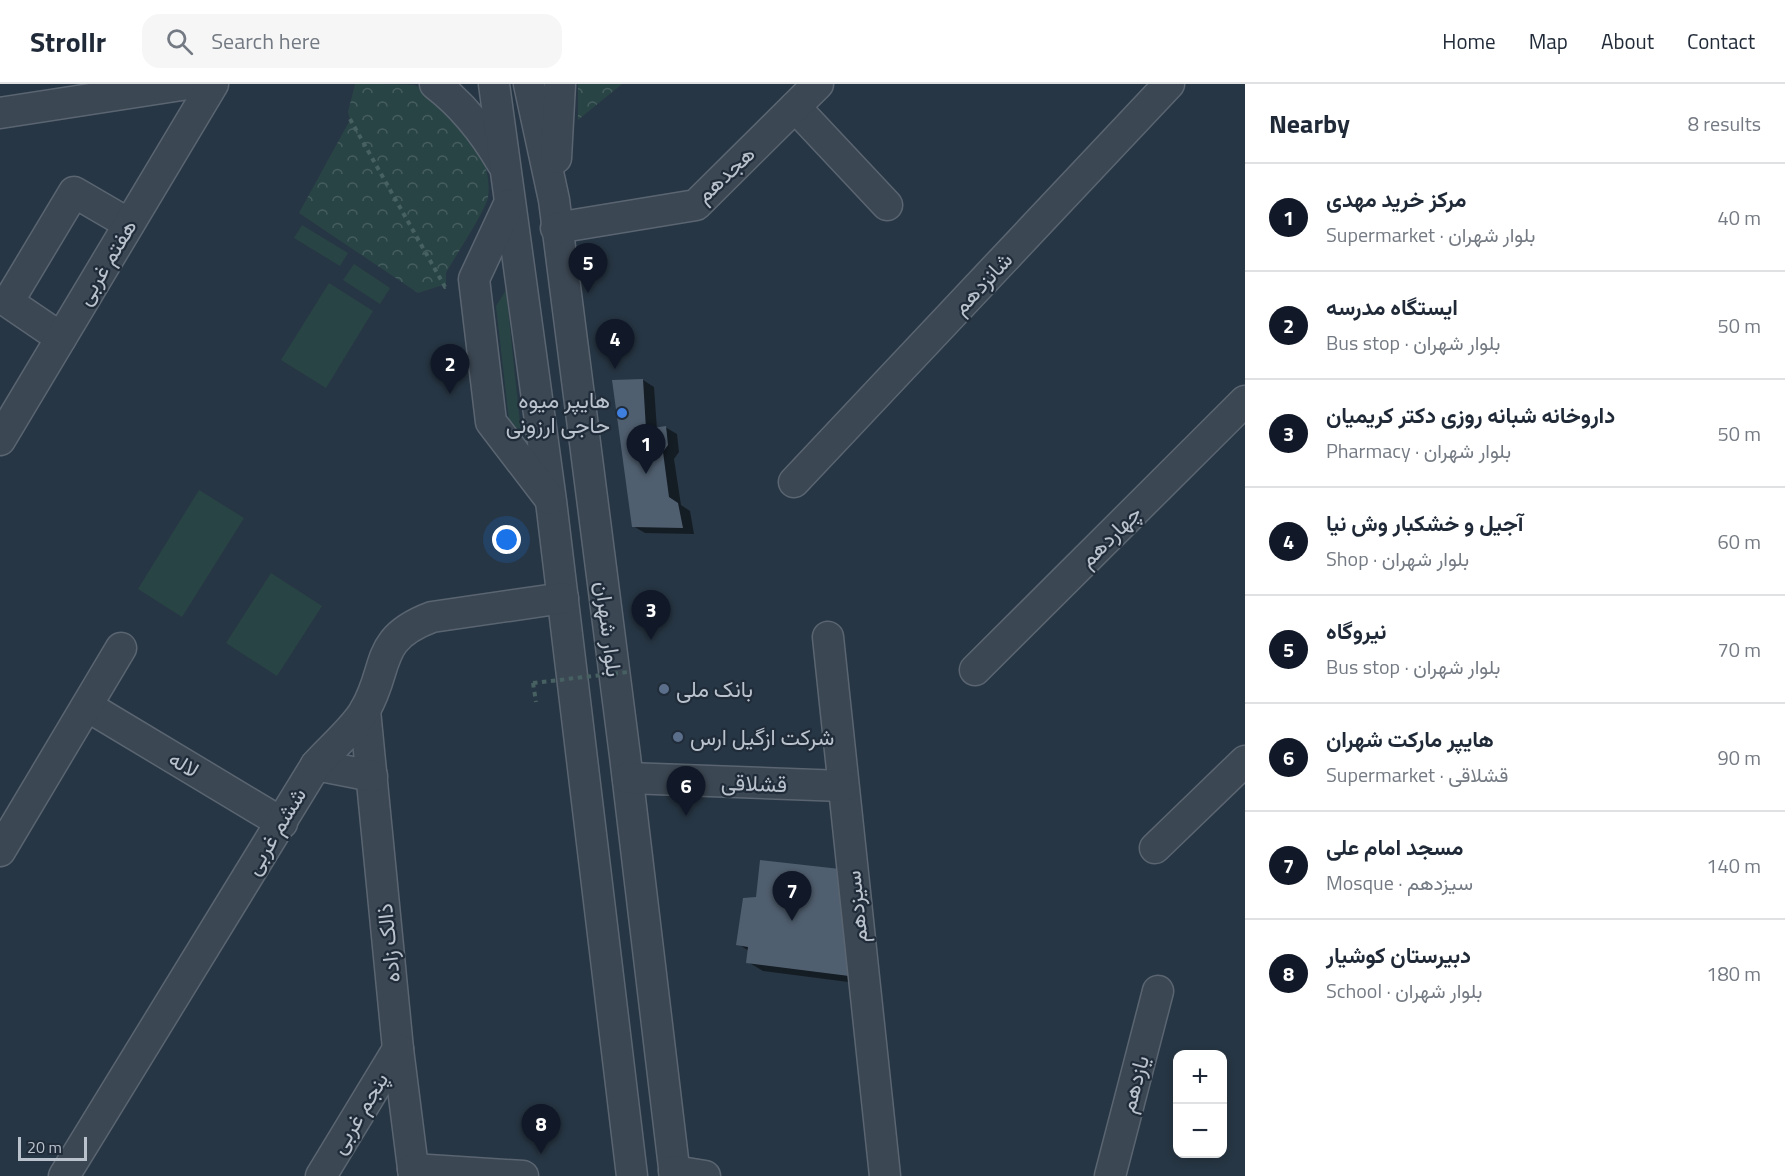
<!DOCTYPE html>
<html lang="en">
<head>
<meta charset="utf-8">
<style>
	body { margin:0; font-family:"Titillium Web",Vazirmatn,sans-serif; background:#f6f6f7; color:#1f2937 }
	.controls { position:absolute; right:18px; bottom:18px; display:grid; overflow:hidden; border-radius:12px; box-shadow:0 3px 9px #0003 }
	.controls button { width:54px; height:54px; display:grid; place-items:center; padding:0; border:0; border-bottom:2px solid #e0e1e3; background:#fff; color:#1f2937; font:30px sans-serif }
	.scale { position:absolute; left:18px; bottom:15px; width:69px; box-sizing:border-box; padding-left:6px; border:3px solid #b9c2cd; border-top:0; font-size:16px; line-height:21px; white-space:nowrap; color:#b9c2cd; -webkit-text-stroke:4px #202c39; paint-order:stroke }
	.you { position:absolute; left:507px; top:456px; width:21px; height:21px; margin:-15px; border:4px solid #fff; border-radius:50%; background:#1a73e8; box-shadow:0 0 0 9px #1a73e833 }
	.badge { display:grid; place-items:center; width:39px; height:39px; border-radius:50%; background:#111827; color:#fff; font-size:20px; font-weight:700 }
	.pin { position:absolute; translate:-50% -50px; filter:drop-shadow(0 2px 3px #0008) }
	.pin::after { content:''; position:absolute; top:32px; width:21px; height:18px; background:inherit; clip-path:polygon(0 0,100% 0,50% 100%) }
	.list { margin:0; padding:0; list-style:none }
	h2 { display:flex; justify-content:space-between; align-items:center; height:78px; margin:0; padding:0 24px; font-size:26px }
	h2 small { font-size:20px; font-weight:400; color:#747a83 }
	.list li { display:grid; grid-template-columns:39px 1fr auto; gap:18px; align-items:center; box-sizing:border-box; height:108px; padding:0 24px; border-top:2px solid #e0e1e3 }
	.list b { display:block; font-size:22px; white-space:nowrap }
	.list p { margin:0; font-size:20px; white-space:nowrap; color:#747a83 }
	.list em { font-size:20px; font-style:normal; color:#747a83 }
	.icon { flex:none; width:33px; height:33px; fill:none; stroke:currentColor; stroke-width:2; stroke-linecap:round; stroke-linejoin:round }
	.map { position:relative; flex:none; width:1245px; height:1092px; overflow:hidden }
	header { display:flex; align-items:center; gap:36px; box-sizing:border-box; height:84px; padding:0 30px; background:#fff; border-bottom:2px solid #e0e1e3 }
	header strong { font-size:28px }
	nav { display:flex; gap:33px; margin-inline-start:auto; font-size:21px }
	.search { width:420px; height:54px; background:#f6f6f7; display:flex; align-items:center; gap:15px; box-sizing:border-box; padding:0 21px; border-radius:18px; color:#747a83; font-size:22px }
	main { display:flex }
	aside { flex:1; background:#fff }
	.map>svg:first-child { display:block }
</style>
</head>
<body>
<header>
<strong>Strollr</strong>
<div class="search"><svg class="icon" aria-label="search" viewBox="0 0 24 24"><circle cx="10" cy="10" r="6"/><path d="M15 15l6 6"/></svg>Search here</div>
<nav><a>Home</a><a>Map</a><a>About</a><a>Contact</a></nav>
</header>
<main>
<div class="map">
<svg width="1245" height="1092" viewBox="0 0 1245 1092">
	<defs>
		<pattern id="forest-crowns" width="20" height="18" patternUnits="userSpaceOnUse" patternTransform="scale(1.5)"><rect width="20" height="18" fill="#294445"/><path d="M2 6a3 3 0 1 1 6 0M12 15a3 3 0 1 1 6 0" fill="none" stroke="#465d5f"/></pattern>
	</defs>
	<rect width="100%" height="100%" fill="#273644"/>
	<g fill="#294445">
		<polygon points="302,141 348,169 340,182 294,154"/>
		<polygon points="354,180 390,204 380,220 343,196"/>
		<polygon points="329,199 373,227 326,304 281,276"/>
		<polygon points="506,206 522,358 510,345 496,222"/>
		<polygon points="199,406 244,434 182,533 138,505"/>
		<polygon points="271,489 322,522 277,592 226,559"/>
	</g>
	<g fill="url(#forest-crowns)">
		<path d="M355 0C372 0 399 0 414 1 452 16 495 71 488 113 486 126 454 174 446 189V200L418 209 299 129 350 36 348 28Z"/>
		<polygon points="578,0 622,0 578,36"/>
	</g>
	<g fill="#0007">
		<polygon points="643,296 654,303 657,345 665,343 677,350 679,368 674,375 681,421 690,427 694,450 645,449 633,442"/>
		<polygon points="745,815 864,900 763,887 748,878 749,867 738,860"/>
	</g>
	<g fill="#505f6f">
		<polygon points="643,295 646,345 666,342 668,361 663,368 669,413 678,419 683,444 632,443 612,296"/>
		<polygon points="760,776 840,785 849,892 746,879 748,863 736,861 743,814 756,813"/>
	</g>
	<g fill="none" stroke-linecap="round" stroke-linejoin="round">
		<g stroke="#5a6571" stroke-width="33">
			<g id="minor">
				<path d="M435 0C464 22 484 48 502 79"/>
				<polyline points="494,0 551,417 632,1092"/>
				<polyline points="529,0 554,116 625,672 675,1092"/>
				<polyline points="795,23 887,121"/>
				<polyline points="0,29 188,0"/>
				<polyline points="556,74 560,0"/>
				<polyline points="509,120 474,195 491,338 550,415"/>
				<polyline points="556,144 696,121 818,0"/>
				<polyline points="61,254 8,218 74,108 129,140"/>
				<polyline points="0,356 213,0"/>
				<polyline points="794,398 1169,0"/>
				<polyline points="828,553 885,1092"/>
				<polyline points="975,586 1245,317"/>
				<polyline points="87,622 282,739"/>
				<polyline points="365,626 398,965 414,1092"/>
				<polyline points="316,681 372,692"/>
				<polyline points="628,694 843,702"/>
				<polyline points="1155,764 1245,677"/>
				<polyline points="0,767 121,564"/>
				<polyline points="413,1085 523,1092"/>
				<polyline points="674,1087 705,1092"/>
				<path d="M64 1092 316 681C330 665 355 644 365 626 390 583 373 555 432 533L563 514"/>
				<polyline points="321,1092 398,965"/>
				<polyline points="1110,1092 1158,907"/>
			</g>
		</g>
		<g stroke="#476061" stroke-width="4" stroke-dasharray="4.5 4.5" stroke-linecap="butt">
			<polyline points="350,35 445,203 449,202"/>
			<polyline points="533,599 536,618"/>
		</g>
		<use href="#minor" stroke="#3b4753" stroke-width="30"/>
		<polyline stroke="#476061" stroke-width="4" stroke-dasharray="4.5 4.5" stroke-linecap="butt" points="533,599 628,588"/>
	</g>
	<circle fill="#3f7fe0" stroke="#202c39" stroke-width="2" cx="622" cy="329" r="6"/>
	<g fill="#5c6f8a" stroke="#202c39" stroke-width="2">
		<circle cx="664" cy="605" r="6"/>
		<circle cx="678" cy="653" r="6"/>
	</g>
	<g text-anchor="middle" stroke-width="4.5" stroke-linejoin="round" paint-order="stroke">
		<g font-size="22" fill="#b9c2cd" stroke="#202c39">
			<text transform="translate(725 90) rotate(-43)" y="8">هجدهم</text>
			<text transform="translate(106 178) rotate(-59)" y="8">هفتم غربی</text>
			<text transform="translate(982 199) rotate(-47)" y="8">شانزدهم</text>
			<text transform="translate(1110 452) rotate(-45)" y="8">چهاردهم</text>
			<text transform="translate(609 545) rotate(83)" y="8">بلوار شهران</text>
			<text transform="translate(184 680) rotate(31)" y="8">لاله</text>
			<text transform="translate(754 699) rotate(2)" y="8">قشلاقی</text>
			<text transform="translate(275 747) rotate(-59)" y="8">ششم غربی</text>
			<text transform="translate(856 823) rotate(-96)" y="8">سیزدهم</text>
			<text transform="translate(388 859) rotate(-96)" y="8">ذالک زاده</text>
			<text transform="translate(1134 1000) rotate(-75)" y="8">یازدهم</text>
			<text transform="translate(359 1029) rotate(-59)" y="8">پنجم غربی</text>
		</g>
		<g font-size="22" fill="#b9c2cd" stroke="#202c39" text-anchor="start">
			<text x="610" y="324" text-anchor="end">هایپر میوه<tspan x="610" dy="25">حاجی ارزونی</tspan></text>
			<text x="676" y="613">بانک ملی</text>
			<text x="690" y="661">شرکت ازگیل ارس</text>
		</g>
	</g>
</svg>
<div class="controls">
<button>+</button>
<button>−</button>
</div>
<div class="scale">20 m</div>
<div class="you"></div>
<div class="pin badge" style="left:646px;top:390px">1</div>
<div class="pin badge" style="left:450px;top:310px">2</div>
<div class="pin badge" style="left:651px;top:556px">3</div>
<div class="pin badge" style="left:615px;top:285px">4</div>
<div class="pin badge" style="left:588px;top:209px">5</div>
<div class="pin badge" style="left:686px;top:732px">6</div>
<div class="pin badge" style="left:792px;top:837px">7</div>
<div class="pin badge" style="left:541px;top:1070px">8</div>
</div>
<aside>
<h2>Nearby<small>8 results</small></h2>
<ul class="list">
<li><span class="badge">1</span><div><b>مرکز خرید مهدی</b><p>Supermarket · بلوار شهران</p></div><em>40 m</em></li>
<li><span class="badge">2</span><div><b>ایستگاه مدرسه</b><p>Bus stop · بلوار شهران</p></div><em>50 m</em></li>
<li><span class="badge">3</span><div><b>داروخانه شبانه روزی دکتر کریمیان</b><p>Pharmacy · بلوار شهران</p></div><em>50 m</em></li>
<li><span class="badge">4</span><div><b>آجیل و خشکبار وش نیا</b><p>Shop · بلوار شهران</p></div><em>60 m</em></li>
<li><span class="badge">5</span><div><b>نیروگاه</b><p>Bus stop · بلوار شهران</p></div><em>70 m</em></li>
<li><span class="badge">6</span><div><b>هایپر مارکت شهران</b><p>Supermarket · قشلاقی</p></div><em>90 m</em></li>
<li><span class="badge">7</span><div><b>مسجد امام علی</b><p>Mosque · سیزدهم</p></div><em>140 m</em></li>
<li><span class="badge">8</span><div><b>دبیرستان کوشیار</b><p>School · بلوار شهران</p></div><em>180 m</em></li>
</ul>
</aside>
</main>
</body>
</html>
